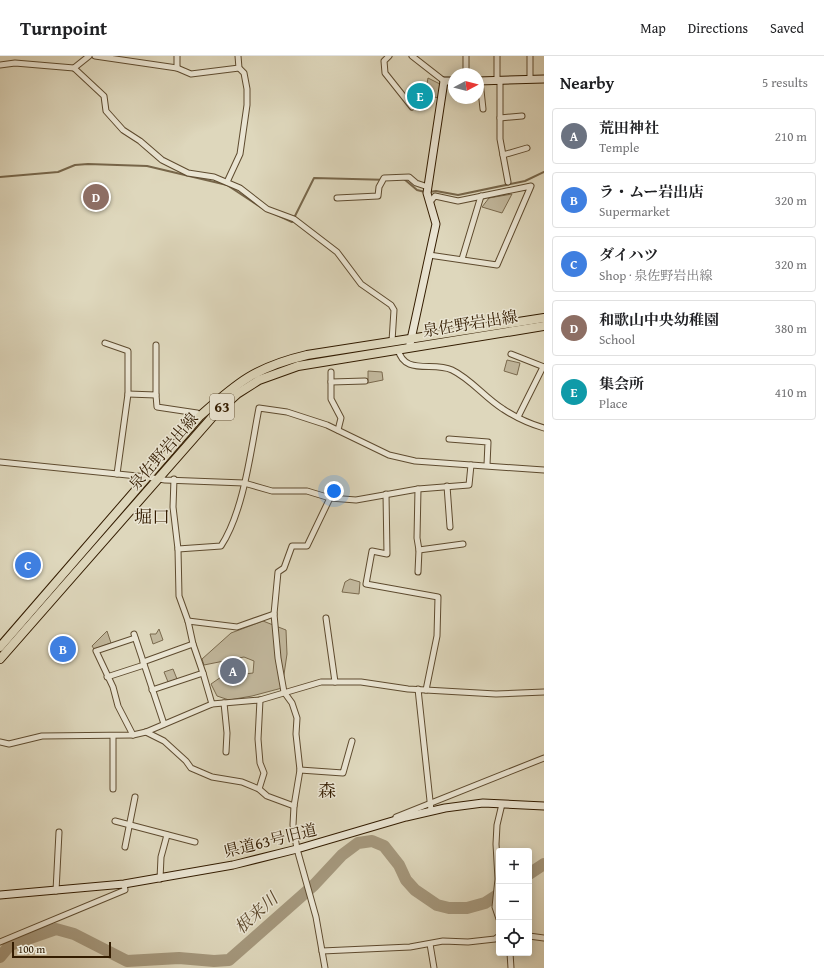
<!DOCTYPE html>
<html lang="en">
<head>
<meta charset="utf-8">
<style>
	body { margin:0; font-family:"Gentium Book Plus","Noto Serif JP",serif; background:#f2f2f2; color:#202124 }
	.controls { position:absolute; right:12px; bottom:12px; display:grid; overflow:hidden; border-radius:4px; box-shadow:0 2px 10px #0003 }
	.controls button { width:36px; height:36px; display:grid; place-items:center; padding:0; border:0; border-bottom:1px solid #e0e0e0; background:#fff; color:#202124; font:20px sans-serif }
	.compass { position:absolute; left:448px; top:12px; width:36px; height:36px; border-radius:50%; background:#fff; box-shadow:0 2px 10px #0003; rotate:83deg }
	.scale { position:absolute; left:12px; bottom:10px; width:99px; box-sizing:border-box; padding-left:4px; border:2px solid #331c00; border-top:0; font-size:11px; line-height:14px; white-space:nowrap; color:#331c00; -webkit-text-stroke:3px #eae5d3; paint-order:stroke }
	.you { position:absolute; left:334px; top:435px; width:14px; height:14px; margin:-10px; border:3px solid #fff; border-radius:50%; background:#1a73e8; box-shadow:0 0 0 6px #1a73e833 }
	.badge { display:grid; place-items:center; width:26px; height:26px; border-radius:50%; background:#8f2418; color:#fff; font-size:13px; font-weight:700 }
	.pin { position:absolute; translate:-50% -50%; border:2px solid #fff; box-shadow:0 1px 4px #0006 }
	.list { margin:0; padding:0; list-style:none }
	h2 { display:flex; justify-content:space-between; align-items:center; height:52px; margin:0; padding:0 16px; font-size:17px }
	h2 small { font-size:13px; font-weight:400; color:#757577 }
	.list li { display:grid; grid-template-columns:26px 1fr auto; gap:12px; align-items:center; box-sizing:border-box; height:56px; margin:0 8px 8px; padding:0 8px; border:1px solid #e0e0e0; border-radius:4px }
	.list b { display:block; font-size:15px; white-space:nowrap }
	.list p { margin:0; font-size:13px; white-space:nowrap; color:#757577 }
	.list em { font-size:13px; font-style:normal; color:#757577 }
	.icon { flex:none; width:22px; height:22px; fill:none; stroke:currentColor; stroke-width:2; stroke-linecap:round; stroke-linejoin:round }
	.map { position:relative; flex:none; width:544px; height:912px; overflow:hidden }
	header { display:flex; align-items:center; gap:24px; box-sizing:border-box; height:56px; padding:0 20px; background:#fff; border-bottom:1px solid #e0e0e0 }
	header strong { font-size:19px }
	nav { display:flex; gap:22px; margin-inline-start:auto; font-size:14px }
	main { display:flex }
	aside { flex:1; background:#fff }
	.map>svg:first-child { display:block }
</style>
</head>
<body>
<header>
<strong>Turnpoint</strong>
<nav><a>Map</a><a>Directions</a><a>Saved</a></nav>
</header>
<main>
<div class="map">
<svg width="544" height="912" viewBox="0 0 544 912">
	<rect width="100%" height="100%" fill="#ded7bc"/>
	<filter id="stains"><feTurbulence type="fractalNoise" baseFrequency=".005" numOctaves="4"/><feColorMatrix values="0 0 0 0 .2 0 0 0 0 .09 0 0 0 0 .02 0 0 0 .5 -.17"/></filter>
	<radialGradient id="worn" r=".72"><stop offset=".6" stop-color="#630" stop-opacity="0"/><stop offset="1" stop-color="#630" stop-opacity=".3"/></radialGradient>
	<g fill="#c1b79c" stroke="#7a6a4e">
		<polygon points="428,22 442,29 439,42 425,39"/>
		<polygon points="512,138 502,157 482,151 489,142"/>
		<polygon points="507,304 520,307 517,319 504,315"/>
		<polygon points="368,315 382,316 383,324 368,327"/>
		<polygon points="350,523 360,526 359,538 342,536 345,526"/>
		<polygon points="263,565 286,574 287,598 282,632 252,640 229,644 217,640 211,628 221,621 253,617 254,605 244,601 204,609 202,603 231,577"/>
		<polygon points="159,573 163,584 153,588 150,578 156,578"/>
		<polygon points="107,575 111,587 94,593 92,590"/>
		<polygon points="173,613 177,623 168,626 164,616"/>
	</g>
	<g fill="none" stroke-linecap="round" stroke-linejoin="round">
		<g stroke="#77664a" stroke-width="2">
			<polyline points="0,121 58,116 75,109 88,108 147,110 227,129 265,154"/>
			<polyline points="404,123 417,134 425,136"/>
			<polyline points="429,136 436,135 458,139 525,125 544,116"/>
			<polyline points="275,158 292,166 314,122 391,124"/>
		</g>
		<g stroke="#a4977c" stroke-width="12">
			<polyline points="529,818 544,808"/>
			<polyline points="0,901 10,889 56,873 74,878 127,905 179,902 214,905 229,904 314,829 342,799 358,787 372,785 384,790 399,809 406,824 415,834 437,849 449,852 467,852 485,847 499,838"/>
		</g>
		<g stroke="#5e4b2f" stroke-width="7">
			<g id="street">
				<polyline points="95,0 177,12 191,18 239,12"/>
				<polyline points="389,0 384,5 385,17 412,51"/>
				<polyline points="412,0 444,25"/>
				<polyline points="466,0 466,18"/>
				<polyline points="497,0 497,25"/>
				<polyline points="530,0 530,23"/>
				<polyline points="0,9 15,7 74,12 104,40 106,55 123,74 140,85 162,104 188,117 214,121 240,132 267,153 294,163 337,196 361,228 391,249 394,254 392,285"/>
				<polyline points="74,12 89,0"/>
				<polyline points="177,12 177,0"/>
				<polyline points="480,25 483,53"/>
				<polyline points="500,25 500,83 508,126"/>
				<polyline points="500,62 522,60"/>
				<polyline points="503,99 527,92"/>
				<polyline points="227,126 240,98 247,49 247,33 244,17 239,12 238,0"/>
				<polyline points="337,142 378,140 379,131 384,122 409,121 416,127 428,131"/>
				<polyline points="429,199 497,209 531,130 458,145 435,140 430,146"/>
				<polyline points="462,203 481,140"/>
				<polyline points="105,287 128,295 128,338 117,418"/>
				<path d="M398 293C404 320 433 305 452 314 471 323 485 342 503 353 515 361 530 368 544 372"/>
				<polyline points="511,298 544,311"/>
				<polyline points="331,316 331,343 341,362 338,374"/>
				<polyline points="331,326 365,325"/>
				<polyline points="128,338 156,339 156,289"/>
				<polyline points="156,339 157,351 197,357 200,360"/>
				<polyline points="518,361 543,311"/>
				<polyline points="449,383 488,386 487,409"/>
				<polyline points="0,406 147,421 165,424 244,427 272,435 307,435 330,442 356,444 418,433 469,429 471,409 544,414"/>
				<polyline points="174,423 173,451 178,493 179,540 188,565 193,588 203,617 212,648"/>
				<polyline points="447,430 450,471"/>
				<polyline points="418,433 417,482 419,494 418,516"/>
				<polyline points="386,438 387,498 372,495 366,528 438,541 437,580 426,634"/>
				<path d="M178 493 221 490C244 455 251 393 259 352L287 356 327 369 389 399 415 405 471 409"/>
				<polyline points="419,494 463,488"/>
				<polyline points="326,562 335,626"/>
				<polyline points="188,565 237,571 274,558"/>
				<polyline points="134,578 164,668"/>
				<polyline points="143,606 193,588"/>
				<polyline points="107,621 144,609"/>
				<polyline points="418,633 431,754"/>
				<polyline points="152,634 203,617"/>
				<polyline points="224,647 227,677 226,696"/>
				<polyline points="146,676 164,685 186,705 191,712 212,721 242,726 259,733 267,740 294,750"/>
				<polyline points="133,679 118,650 113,631 96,595 135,582"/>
				<polyline points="0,686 9,688 42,680 133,679 146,676 212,648 260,644 321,626 361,626 408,633 496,638 544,636"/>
				<polyline points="300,714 343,717 352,685"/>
				<polyline points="113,733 113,680"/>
				<polyline points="259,733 264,717 260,707 258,683 260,644"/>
				<polyline points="396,761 544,702"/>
				<polyline points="115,765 195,786"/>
				<polyline points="125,791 135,741"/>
				<polyline points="160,823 161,801 167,779"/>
				<polyline points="56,835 59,776"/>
				<polyline points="499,863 495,851 498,823 496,788 497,769 502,748"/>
				<polyline points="529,880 544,882"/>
				<polyline points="0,886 125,834 124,828"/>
				<polyline points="430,888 434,912"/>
				<polyline points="322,895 410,891 443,885 468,886 495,883 499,880"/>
				<polyline points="510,897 511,912"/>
				<polyline points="325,912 316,861 297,793 293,769 294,750 300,714 296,678 297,662 292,647 284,636 278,602 274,558 278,516 284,512 292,490 307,490 330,442"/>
			</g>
		</g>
		<g stroke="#331c00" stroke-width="9">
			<g id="secondary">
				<polyline points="478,25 544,23"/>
				<polyline points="410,288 436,168 427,137 444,25 454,25"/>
				<polyline points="0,839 124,828 233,809 297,793 406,761 445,752 483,747 544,750"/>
			</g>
		</g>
		<g stroke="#331c00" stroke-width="10">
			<g id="primary">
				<path d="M0 591 200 360C238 326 256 311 307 299L544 262"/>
				<polyline points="0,603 215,358 237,338 259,324 298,310 544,270"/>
			</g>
		</g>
		<use href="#street" stroke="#eae5d3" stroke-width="5"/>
		<use href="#secondary" stroke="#eae5d3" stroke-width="7"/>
		<use href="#primary" stroke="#ded7bc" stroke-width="8"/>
	</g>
	<g text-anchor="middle" stroke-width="3" stroke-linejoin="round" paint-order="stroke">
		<rect fill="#eae5d3" stroke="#6a583f" stroke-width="1" x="210" y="338" width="24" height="26" rx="3"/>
		<g font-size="15" font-weight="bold" fill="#331c00">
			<text x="222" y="356">63</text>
		</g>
		<g font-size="16" fill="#331c00" stroke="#eae5d3">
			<text transform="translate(470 267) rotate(-9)" y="6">泉佐野岩出線</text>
			<text transform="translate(163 395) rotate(-49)" y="6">泉佐野岩出線</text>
			<text transform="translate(270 784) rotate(-14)" y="6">県道63号旧道</text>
		</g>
		<g font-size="17" font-style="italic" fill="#5b472b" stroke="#eae5d3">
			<text transform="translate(256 857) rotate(-42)" y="6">根来川</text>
		</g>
		<g font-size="18" fill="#331c00" stroke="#eae5d3">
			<text x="152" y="467">堀口</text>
			<text x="327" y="741">森</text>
		</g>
	</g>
	<rect width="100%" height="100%" filter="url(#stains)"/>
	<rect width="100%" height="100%" fill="url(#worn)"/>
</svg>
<div class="controls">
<button>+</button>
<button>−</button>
<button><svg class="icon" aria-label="locate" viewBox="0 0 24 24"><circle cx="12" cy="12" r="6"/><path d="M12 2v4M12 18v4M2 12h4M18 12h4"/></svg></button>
</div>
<svg class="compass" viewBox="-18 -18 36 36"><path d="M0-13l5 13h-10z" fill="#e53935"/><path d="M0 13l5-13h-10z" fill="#757577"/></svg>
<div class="scale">100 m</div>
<div class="you"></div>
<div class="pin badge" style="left:233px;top:615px;background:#6b7280">A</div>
<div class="pin badge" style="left:63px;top:593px;background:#3f7fe0">B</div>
<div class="pin badge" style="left:28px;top:509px;background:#3f7fe0">C</div>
<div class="pin badge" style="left:96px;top:141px;background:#8d6e63">D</div>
<div class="pin badge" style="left:420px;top:40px;background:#0f9aa8">E</div>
</div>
<aside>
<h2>Nearby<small>5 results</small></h2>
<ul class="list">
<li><span class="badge" style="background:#6b7280">A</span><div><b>荒田神社</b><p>Temple</p></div><em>210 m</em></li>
<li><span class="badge" style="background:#3f7fe0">B</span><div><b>ラ・ムー岩出店</b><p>Supermarket</p></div><em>320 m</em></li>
<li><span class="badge" style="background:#3f7fe0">C</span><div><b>ダイハツ</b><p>Shop · 泉佐野岩出線</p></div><em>320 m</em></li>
<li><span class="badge" style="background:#8d6e63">D</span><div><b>和歌山中央幼稚園</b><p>School</p></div><em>380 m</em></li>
<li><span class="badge" style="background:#0f9aa8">E</span><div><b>集会所</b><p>Place</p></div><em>410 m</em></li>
</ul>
</aside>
</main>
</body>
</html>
